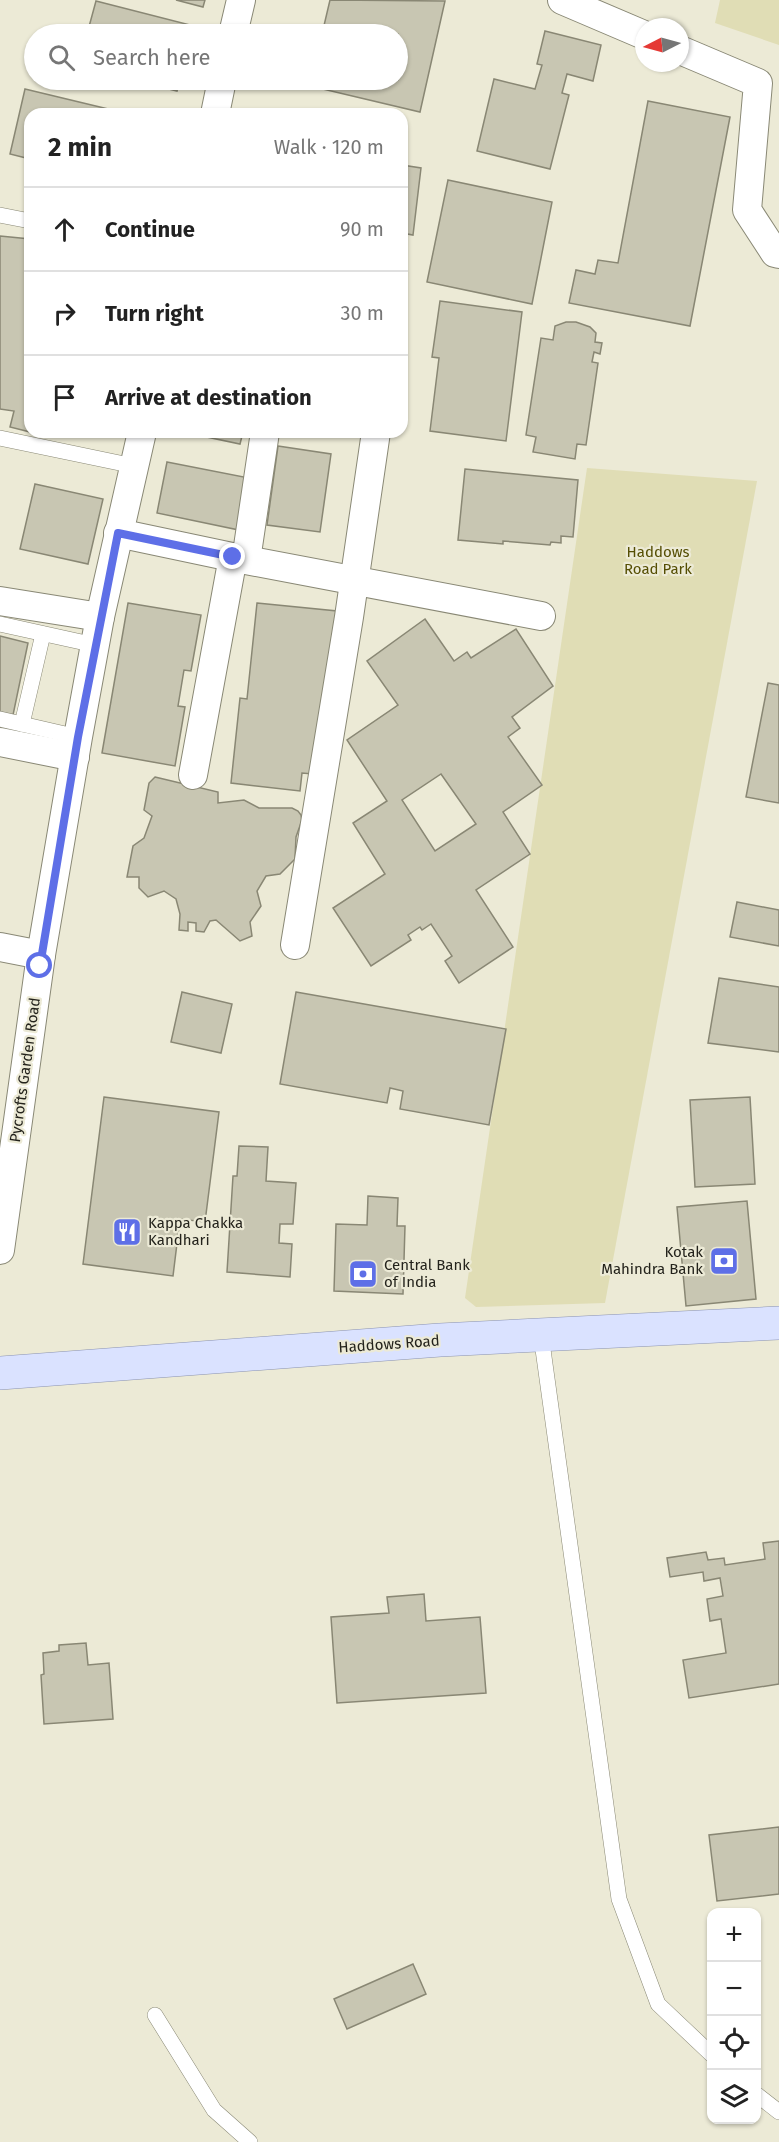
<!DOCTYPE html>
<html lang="en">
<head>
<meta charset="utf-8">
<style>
	body { margin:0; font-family:"Fira Sans",sans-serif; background:#f6f6f6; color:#222 }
	.controls { position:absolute; right:18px; bottom:18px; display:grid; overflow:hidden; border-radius:12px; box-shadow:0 2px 4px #0004 }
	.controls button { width:54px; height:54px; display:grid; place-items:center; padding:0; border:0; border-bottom:2px solid #e0e0e0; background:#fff; color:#222; font:30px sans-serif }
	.compass { position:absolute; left:635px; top:18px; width:54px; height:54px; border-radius:50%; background:#fff; box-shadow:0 2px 4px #0004; rotate:264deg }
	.stop { position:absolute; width:18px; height:18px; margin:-14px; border:4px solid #5e6fe7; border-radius:50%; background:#fff }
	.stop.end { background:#5e6fe7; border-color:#fff; box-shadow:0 2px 6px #0008 }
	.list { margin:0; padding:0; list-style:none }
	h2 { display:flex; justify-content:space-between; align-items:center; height:78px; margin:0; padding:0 24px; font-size:26px }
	h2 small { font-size:20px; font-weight:400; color:#767676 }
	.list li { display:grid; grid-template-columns:39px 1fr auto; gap:18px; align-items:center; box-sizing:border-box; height:84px; padding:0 24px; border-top:2px solid #e0e0e0 }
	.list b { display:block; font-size:22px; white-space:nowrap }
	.list em { font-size:20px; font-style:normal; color:#767676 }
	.icon { flex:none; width:33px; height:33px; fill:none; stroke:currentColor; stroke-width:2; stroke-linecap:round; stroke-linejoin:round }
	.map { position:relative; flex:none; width:779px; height:2142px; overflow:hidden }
	.search { position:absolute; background:#fff; box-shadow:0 2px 4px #0004; left:24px; top:24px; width:384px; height:66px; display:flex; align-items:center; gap:15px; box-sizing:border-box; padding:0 21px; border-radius:33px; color:#767676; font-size:22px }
	.panel { position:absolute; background:#fff; box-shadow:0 2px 4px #0004; left:24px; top:108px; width:384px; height:330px; border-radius:18px }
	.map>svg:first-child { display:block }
</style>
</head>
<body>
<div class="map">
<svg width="779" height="2142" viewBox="0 0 779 2142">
	<rect width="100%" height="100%" fill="#ecead6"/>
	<g fill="#e0ddb5">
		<polygon points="720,0 779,0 779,45 715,23"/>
		<polygon points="587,468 757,481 605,1303 476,1307 465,1298"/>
	</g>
	<g fill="#c8c6b2" stroke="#898774" stroke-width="1.5" fill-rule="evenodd">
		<polygon points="176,0 205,0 203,7"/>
		<polygon points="330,0 445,1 420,112 310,86 312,80 398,80 398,34 322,34"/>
		<polygon points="96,1 194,26 192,34 87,34"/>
		<polygon points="545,31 601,45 593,81 567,74 562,93 569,95 550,169 477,151 494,79 535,89 542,65 537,64"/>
		<polygon points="133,80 180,80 177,91"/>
		<polygon points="25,89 129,114 30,114 30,159 10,154"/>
		<polygon points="648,101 730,117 690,326 569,303 576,270 595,274 598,260 618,263"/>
		<polygon points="402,165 421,168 413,235 402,233"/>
		<polygon points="448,180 552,202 532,304 427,282"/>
		<polygon points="0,236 30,239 30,432 10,427 14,411 0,409"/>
		<polygon points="440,301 522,312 506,441 430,431 439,358 432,357"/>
		<polygon points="566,322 576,322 590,327 596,333 595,342 602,343 600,354 594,352 592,362 598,363 586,445 577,444 575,459 533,452 536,437 526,435 541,338 553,340 555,326"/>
		<polygon points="183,432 243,432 240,444"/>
		<polygon points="278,446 331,454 320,532 267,525"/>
		<polygon points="167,462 249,478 239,530 157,513"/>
		<polygon points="465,469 578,480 573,537 561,536 561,543 551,542 550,545 503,541 503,544 458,540"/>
		<polygon points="35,484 103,499 88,564 20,549"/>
		<polygon points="128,603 201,615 191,671 184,670 178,706 185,707 175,766 102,753"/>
		<polygon points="257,603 337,611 313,774 302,773 300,791 231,783 240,698 247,699"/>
		<path d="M425 619 454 661 467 652 471 658 516 629 553 686 512 717 520 728 508 737 542 785 503 812 530 854 476 890 513 947 459 983 445 961 452 956 431 924 422 930 420 927 408 935 411 940 371 966 333 908 385 874 353 823 387 801 347 740 398 705 367 661ZM441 774 476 824 435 851 402 800Z"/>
		<polygon points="0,636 28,643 13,715 0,712"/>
		<polygon points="768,683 779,685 779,803 746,797"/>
		<polygon points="155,777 218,792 218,803 244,800 259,808 292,808 298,811 301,815 302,820 296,837 295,859 280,874 266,876 257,891 261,906 250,922 252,936 240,941 216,920 210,921 204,932 196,931 196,923 188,922 188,931 179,930 180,914 176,899 164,891 148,897 139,888 139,877 127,877 133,846 144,838 152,816 144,810 149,783"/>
		<polygon points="737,902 779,910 779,946 730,937"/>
		<polygon points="719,978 779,987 779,1052 708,1043"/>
		<polygon points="182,992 232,1004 221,1053 171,1042"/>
		<polygon points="296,992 506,1029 489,1125 400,1109 403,1091 390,1088 387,1103 280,1084"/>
		<polygon points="104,1097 219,1112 205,1222 180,1219 173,1276 83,1264"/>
		<polygon points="750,1097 755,1184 695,1187 690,1100"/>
		<polygon points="239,1146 268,1147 266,1181 296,1183 293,1224 280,1224 279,1243 292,1244 290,1277 227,1272 233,1176 237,1176"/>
		<polygon points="368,1196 398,1198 397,1226 405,1226 403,1294 334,1291 336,1224 367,1225"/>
		<polygon points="747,1201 756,1299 686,1306 677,1207"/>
		<polygon points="779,1541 779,1684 689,1698 683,1660 726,1653 721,1619 710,1621 707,1599 723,1596 720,1578 704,1581 703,1572 670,1577 667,1558 706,1552 708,1560 724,1558 725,1565 765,1559 763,1543"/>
		<polygon points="424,1594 426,1621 480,1617 486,1693 337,1703 331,1617 389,1613 387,1597"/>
		<polygon points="86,1643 88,1665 109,1663 113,1719 44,1724 41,1675 44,1674 43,1653 59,1651 59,1645"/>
		<polygon points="779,1827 779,1894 717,1901 709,1835"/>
		<polygon points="413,1964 426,1994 347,2029 334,1999"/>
	</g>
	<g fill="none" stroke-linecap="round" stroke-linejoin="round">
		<g stroke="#898875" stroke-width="16">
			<g id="service">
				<polyline points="0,215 30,221"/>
				<polyline points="0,438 134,466"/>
				<polyline points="0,624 95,645"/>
				<polyline points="0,719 78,737"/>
				<polyline points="22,724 43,634"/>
				<polyline points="541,1335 619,1899 658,2004 712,2055"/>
				<polyline points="155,2015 214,2110 250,2142"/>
				<polyline points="756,2094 779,2112"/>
			</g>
		</g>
		<g stroke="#898875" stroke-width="30">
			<g id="minor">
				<polyline points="562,0 644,35"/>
				<polyline points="233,34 241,0"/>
				<polyline points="680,50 758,83 747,210 775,253 779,254"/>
				<polyline points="215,114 222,80"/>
				<polyline points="118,533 246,560 541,616"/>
				<polyline points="246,560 265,432"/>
				<polyline points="0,601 100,617"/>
				<polyline points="0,742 75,757"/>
				<polyline points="193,775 233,557"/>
				<polyline points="295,945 349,617 376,432"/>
				<polyline points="0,947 41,955"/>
				<polyline points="0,1250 41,955 78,737 100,617 142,432"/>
			</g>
		</g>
		<g stroke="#8b93b0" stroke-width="34">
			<polyline id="primary" points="0,1373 440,1340 779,1323"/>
		</g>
		<use href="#service" stroke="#fff" stroke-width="15"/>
		<use href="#minor" stroke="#fff" stroke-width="28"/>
		<use href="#primary" stroke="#dae2ff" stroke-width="33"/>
	</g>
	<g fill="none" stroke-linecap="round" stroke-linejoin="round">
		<polyline stroke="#5e6fe7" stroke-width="8" points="40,966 78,737 118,533 233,557"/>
	</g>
	<defs>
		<g id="restaurant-square" transform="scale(1.5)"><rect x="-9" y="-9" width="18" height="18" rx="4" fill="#5e6fe7" stroke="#ecead6"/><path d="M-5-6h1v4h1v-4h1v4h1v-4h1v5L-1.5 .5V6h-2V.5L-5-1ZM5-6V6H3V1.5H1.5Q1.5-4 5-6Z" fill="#fff"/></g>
		<g id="bank-square" transform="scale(1.5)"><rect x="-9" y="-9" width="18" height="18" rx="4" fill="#5e6fe7" stroke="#ecead6"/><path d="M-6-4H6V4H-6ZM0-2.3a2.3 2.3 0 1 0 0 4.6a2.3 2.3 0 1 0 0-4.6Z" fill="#fff"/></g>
	</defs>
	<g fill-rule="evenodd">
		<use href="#restaurant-square" x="127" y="1232"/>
		<use href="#bank-square" x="724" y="1261"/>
		<use href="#bank-square" x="363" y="1274"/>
	</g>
	<g text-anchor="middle" stroke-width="4.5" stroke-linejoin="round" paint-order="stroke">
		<g font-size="15" fill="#554e03" stroke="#ecead6">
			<text x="658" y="557">Haddows<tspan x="658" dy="17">Road Park</tspan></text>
		</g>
		<g font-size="15" fill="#24231c" stroke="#ecead6">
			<text transform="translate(25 1070) rotate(-82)" y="5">Pycrofts Garden Road</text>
			<text transform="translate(389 1344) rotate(-4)" y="5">Haddows Road</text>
		</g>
		<g font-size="15" fill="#24231c" stroke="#ecead6" text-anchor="start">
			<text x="148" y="1228">Kappa Chakka<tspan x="148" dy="17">Kandhari</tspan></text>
			<text x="703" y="1257" text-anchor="end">Kotak<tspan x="703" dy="17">Mahindra Bank</tspan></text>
			<text x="384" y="1270">Central Bank<tspan x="384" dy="17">of India</tspan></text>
		</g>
	</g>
</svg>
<div class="controls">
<button>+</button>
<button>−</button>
<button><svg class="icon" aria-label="locate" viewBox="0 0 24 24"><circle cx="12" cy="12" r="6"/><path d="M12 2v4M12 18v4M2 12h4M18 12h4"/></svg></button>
<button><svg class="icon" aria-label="layers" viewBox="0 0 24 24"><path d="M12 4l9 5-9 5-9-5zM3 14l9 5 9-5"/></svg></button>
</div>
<svg class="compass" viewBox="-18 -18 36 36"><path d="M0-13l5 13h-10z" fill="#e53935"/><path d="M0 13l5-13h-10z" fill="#767676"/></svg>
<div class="stop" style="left:40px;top:966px"></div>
<div class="stop end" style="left:233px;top:557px"></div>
<div class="search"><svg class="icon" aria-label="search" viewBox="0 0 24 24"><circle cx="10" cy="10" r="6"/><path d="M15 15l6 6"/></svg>Search here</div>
<section class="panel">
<h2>2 min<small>Walk · 120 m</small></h2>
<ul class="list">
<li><svg class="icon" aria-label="ahead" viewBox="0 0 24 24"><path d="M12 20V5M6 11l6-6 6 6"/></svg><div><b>Continue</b></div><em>90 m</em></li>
<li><svg class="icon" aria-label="right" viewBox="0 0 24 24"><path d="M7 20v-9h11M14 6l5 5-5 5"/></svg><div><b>Turn right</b></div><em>30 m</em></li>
<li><svg class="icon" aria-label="arrive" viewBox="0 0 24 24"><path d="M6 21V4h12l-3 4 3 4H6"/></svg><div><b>Arrive at destination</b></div></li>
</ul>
</section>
</div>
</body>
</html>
